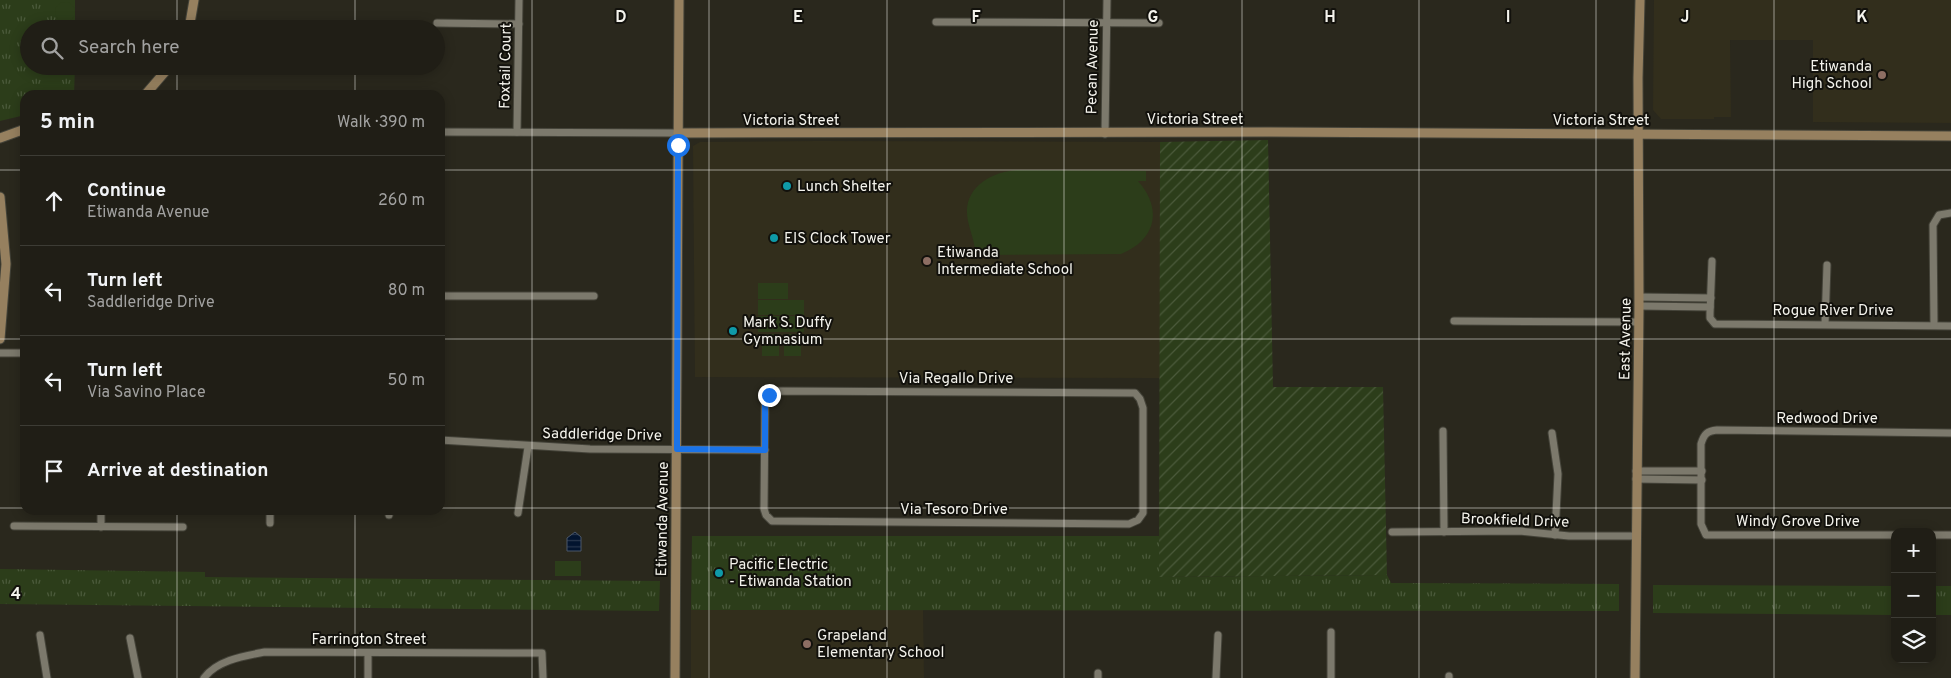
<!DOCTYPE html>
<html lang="en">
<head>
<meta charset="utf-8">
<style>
	body { margin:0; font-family:Overpass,sans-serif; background:#2d2b23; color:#f1f3f6 }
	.controls { position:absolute; right:15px; bottom:15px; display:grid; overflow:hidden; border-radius:10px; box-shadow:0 2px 12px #0003 }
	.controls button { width:45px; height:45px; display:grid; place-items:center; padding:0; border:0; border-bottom:1px solid #3d3c35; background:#201e16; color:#f1f3f6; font:25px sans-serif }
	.stop { position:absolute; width:15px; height:15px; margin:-11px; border:4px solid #1a73e8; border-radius:50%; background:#fff }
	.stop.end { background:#1a73e8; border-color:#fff; box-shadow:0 1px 5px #0008 }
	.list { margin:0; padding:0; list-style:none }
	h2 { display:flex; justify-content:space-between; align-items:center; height:65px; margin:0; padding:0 20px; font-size:21px }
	h2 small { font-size:16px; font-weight:400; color:#a2a2a1 }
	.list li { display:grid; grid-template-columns:32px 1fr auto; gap:15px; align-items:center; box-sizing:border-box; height:90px; padding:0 20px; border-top:1px solid #3d3c35 }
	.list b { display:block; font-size:19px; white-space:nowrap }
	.list p { margin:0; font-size:16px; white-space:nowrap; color:#a2a2a1 }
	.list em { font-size:16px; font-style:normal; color:#a2a2a1 }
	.icon { flex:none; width:28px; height:28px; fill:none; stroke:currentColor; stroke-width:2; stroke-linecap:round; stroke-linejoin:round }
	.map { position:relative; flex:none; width:1951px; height:678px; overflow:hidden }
	.search { position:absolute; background:#201e16; box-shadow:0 2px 12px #0003; left:20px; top:20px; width:425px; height:55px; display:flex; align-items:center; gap:12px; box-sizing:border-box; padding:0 18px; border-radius:28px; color:#a2a2a1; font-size:19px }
	.panel { position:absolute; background:#201e16; box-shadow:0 2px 12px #0003; left:20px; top:90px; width:425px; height:425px; border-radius:15px }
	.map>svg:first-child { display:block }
</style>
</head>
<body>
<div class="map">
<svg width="1951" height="678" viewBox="0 0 1951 678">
	<defs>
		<pattern id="grass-tufts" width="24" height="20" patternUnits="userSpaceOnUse" patternTransform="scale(1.25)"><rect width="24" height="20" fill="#2c3d1a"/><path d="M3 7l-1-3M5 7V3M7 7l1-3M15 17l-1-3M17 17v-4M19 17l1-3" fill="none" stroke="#4b5a3b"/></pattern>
		<pattern id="garden-furrows" width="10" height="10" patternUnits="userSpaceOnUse" patternTransform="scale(1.25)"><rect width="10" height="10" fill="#2c3d1a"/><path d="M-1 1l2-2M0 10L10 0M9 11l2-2" fill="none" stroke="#4b5a3b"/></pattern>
		<pattern id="water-rules" width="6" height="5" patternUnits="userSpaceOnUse" patternTransform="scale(1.25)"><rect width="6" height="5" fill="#02142f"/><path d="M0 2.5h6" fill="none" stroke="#28374d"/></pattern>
	</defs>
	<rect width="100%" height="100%" fill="#2a281d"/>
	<g fill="#322e1c">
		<polygon points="1654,0 1951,0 1951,123 1813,122 1813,40 1730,40 1731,117 1714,117 1714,119 1661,119 1653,110"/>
		<polygon points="817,141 1160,142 1160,378 695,377 693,146 700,142"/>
		<polygon points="923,609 924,678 691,678 691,610"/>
	</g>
	<g fill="url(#grass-tufts)">
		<polygon points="0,0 75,0 75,29 29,29 29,66 75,66 74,95 25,95 25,115 0,121"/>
		<polygon points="692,536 1159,536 1160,577 1387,575 1391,583 1619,584 1619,611 691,610"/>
		<polygon points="0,569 205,572 205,577 660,581 659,611 0,604"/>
		<polygon points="1653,585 1895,586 1895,615 1653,613"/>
		<rect x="1932" y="586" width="19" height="29"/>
	</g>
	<polygon fill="url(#garden-furrows)" points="1268,140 1273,387 1383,387 1387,575 1159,577 1160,142"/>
	<g fill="#2c3d1a">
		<circle cx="65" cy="12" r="10"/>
		<path d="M1017 170 1146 171V181H1138C1163 209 1156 240 1121 254L975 255C975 241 971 235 968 221 961 189 990 172 1017 170Z"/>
		<rect x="758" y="283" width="30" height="16"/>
		<rect x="758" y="300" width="46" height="15"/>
		<rect x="758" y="316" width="46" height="16"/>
		<rect x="762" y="334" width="17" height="22"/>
		<rect x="784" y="334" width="17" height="22"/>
		<rect x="555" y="561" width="26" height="15"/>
	</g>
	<polygon fill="url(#water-rules)" stroke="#4b5768" points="575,532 581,537 581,551 567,551 567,538"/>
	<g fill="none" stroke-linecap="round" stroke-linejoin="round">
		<g stroke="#444339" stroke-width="9">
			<g id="street">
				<polyline points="936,22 1159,23"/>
				<polyline points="437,23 519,24"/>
				<polyline points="440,132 678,133"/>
				<polyline points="517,132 519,0"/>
				<polyline points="1105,134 1107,0"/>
				<polyline points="1712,261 1710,313 1710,318 1715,324 1951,326"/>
				<polyline points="440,296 594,296"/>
				<polyline points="1639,297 1711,298"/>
				<polyline points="1639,306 1710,307"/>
				<polyline points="1454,321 1639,322"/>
				<polyline points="1825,324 1827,265"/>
				<polyline points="1934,325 1933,225 1939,215 1951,213"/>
				<polyline points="0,353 25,353"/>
				<polygon points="777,391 1135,393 1140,399 1143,408 1143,513 1138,520 1129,524 772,521 766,515 764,509 765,404 769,395"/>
				<polyline points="1443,431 1444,532"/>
				<polyline points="1552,433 1558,474 1555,535"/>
				<polyline points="440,440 590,449 765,450"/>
				<polyline points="1636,471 1702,471"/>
				<polyline points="1636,479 1702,480"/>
				<polyline points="101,510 101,527"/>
				<polyline points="518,513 528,447"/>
				<polyline points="389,515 389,510"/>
				<polyline points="270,523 270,510"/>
				<polyline points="14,526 183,527"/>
				<polyline points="1392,532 1520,531 1569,536 1636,536"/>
				<path d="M1895 535H1706L1701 524V444C1704 434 1707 431 1717 430L1951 433"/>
				<polyline points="1932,535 1951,535"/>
				<polyline points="40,635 47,678"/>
				<polyline points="130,638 138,678"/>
				<polyline points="368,654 368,678"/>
				<polyline points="1449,676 1449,678"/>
				<path d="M204 678C217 660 244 656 265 652L542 653 543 678"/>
				<polyline points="1098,678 1098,673"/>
				<polyline points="1216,678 1218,635"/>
				<polyline points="1331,678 1331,632"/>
			</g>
		</g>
		<g stroke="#444339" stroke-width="11">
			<g id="secondary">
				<polyline points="189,29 194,0"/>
				<polyline points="145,95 170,66"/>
				<polyline points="678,133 1268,132 1951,136"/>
				<polyline points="0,138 25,129"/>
				<polyline points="0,197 6,264 0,339"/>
				<polyline points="675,678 679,0"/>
				<polyline points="1635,678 1639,306 1638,78 1640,0"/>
			</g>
		</g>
		<use href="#street" stroke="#7c796c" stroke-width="7"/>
		<use href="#secondary" stroke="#96805f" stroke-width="9"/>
	</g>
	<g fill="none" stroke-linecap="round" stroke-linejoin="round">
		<polyline stroke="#1a73e8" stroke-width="6" points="678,145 677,449 765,450 765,404 769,395"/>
	</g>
	<path fill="none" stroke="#f4f3ec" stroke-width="1" stroke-opacity="0.55" d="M177 0V29M355 0V29M532 0V678M709 0V678M887 0V678M1064 0V678M1242 0V678M1419 0V678M1596 0V678M1774 0V678M177 66V95M355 66V95M0 170H25M440 170H1951M0 339H25M440 339H1951M0 508H25M440 508H1951M177 510V678M355 510V678"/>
	<g fill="#8d6e63" stroke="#12110c" stroke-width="2">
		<circle cx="1882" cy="75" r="5"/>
		<circle cx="927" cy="261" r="5"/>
		<circle cx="807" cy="644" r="5"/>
	</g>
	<g fill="#0f9aa8" stroke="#12110c" stroke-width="2">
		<circle cx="787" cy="186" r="5"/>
		<circle cx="774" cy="238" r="5"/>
		<circle cx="733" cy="331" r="5"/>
		<circle cx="719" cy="573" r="5"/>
	</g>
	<g text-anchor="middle" stroke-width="4" stroke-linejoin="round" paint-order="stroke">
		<g font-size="15" fill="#f4f3ec" stroke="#12110c">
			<text transform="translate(505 66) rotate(-89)" y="5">Foxtail Court</text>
			<text transform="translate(1092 67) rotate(-89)" y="5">Pecan Avenue</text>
			<text x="1195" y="124">Victoria Street</text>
			<text x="791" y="125">Victoria Street</text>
			<text x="1601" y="125">Victoria Street</text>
			<text x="1833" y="315">Rogue River Drive</text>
			<text transform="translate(1625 339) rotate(-89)" y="5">East Avenue</text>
			<text x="956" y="383">Via Regallo Drive</text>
			<text x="1827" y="423">Redwood Drive</text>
			<text transform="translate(602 434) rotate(1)" y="5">Saddleridge Drive</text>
			<text x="954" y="514">Via Tesoro Drive</text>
			<text transform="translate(662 519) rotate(-89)" y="5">Etiwanda Avenue</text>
			<text transform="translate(1515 520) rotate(2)" y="5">Brookfield Drive</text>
			<text x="1798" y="526">Windy Grove Drive</text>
			<text x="369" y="644">Farrington Street</text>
		</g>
		<g font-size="15" fill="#f4f3ec" stroke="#12110c" text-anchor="start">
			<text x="1872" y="71" text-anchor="end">Etiwanda<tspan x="1872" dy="17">High School</tspan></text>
			<text x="797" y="191">Lunch Shelter</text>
			<text x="784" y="243">EIS Clock Tower</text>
			<text x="937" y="257">Etiwanda<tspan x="937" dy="17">Intermediate School</tspan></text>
			<text x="743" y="327">Mark S. Duffy<tspan x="743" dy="17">Gymnasium</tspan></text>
			<text x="729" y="569">Pacific Electric<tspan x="729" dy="17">- Etiwanda Station</tspan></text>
			<text x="817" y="640">Grapeland<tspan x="817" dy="17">Elementary School</tspan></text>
		</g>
	</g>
	<g font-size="16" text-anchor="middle" font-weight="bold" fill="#f4f3ec" stroke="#12110c" stroke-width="4" stroke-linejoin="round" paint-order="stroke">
		<text x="621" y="22">D</text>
		<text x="798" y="22">E</text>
		<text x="976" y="22">F</text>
		<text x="1153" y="22">G</text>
		<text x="1330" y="22">H</text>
		<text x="1508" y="22">I</text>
		<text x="1685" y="22">J</text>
		<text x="1862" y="22">K</text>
		<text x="16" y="599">4</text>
	</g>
</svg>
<div class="controls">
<button>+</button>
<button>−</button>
<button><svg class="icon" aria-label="layers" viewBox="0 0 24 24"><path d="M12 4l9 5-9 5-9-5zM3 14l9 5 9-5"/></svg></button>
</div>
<div class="stop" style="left:678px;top:145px"></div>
<div class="stop end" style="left:769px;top:395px"></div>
<div class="search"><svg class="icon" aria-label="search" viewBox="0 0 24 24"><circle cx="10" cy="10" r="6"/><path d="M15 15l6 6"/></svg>Search here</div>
<section class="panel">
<h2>5 min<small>Walk · 390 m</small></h2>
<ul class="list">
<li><svg class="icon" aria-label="ahead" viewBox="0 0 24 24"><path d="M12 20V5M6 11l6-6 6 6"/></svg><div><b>Continue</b><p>Etiwanda Avenue</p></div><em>260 m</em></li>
<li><svg class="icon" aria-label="left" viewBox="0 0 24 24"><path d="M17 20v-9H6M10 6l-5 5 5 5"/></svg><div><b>Turn left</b><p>Saddleridge Drive</p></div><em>80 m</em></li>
<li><svg class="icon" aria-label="left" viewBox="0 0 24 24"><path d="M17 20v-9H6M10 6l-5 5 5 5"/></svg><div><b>Turn left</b><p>Via Savino Place</p></div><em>50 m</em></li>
<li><svg class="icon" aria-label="arrive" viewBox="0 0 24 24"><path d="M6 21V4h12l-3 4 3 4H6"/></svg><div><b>Arrive at destination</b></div></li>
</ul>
</section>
</div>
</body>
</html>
